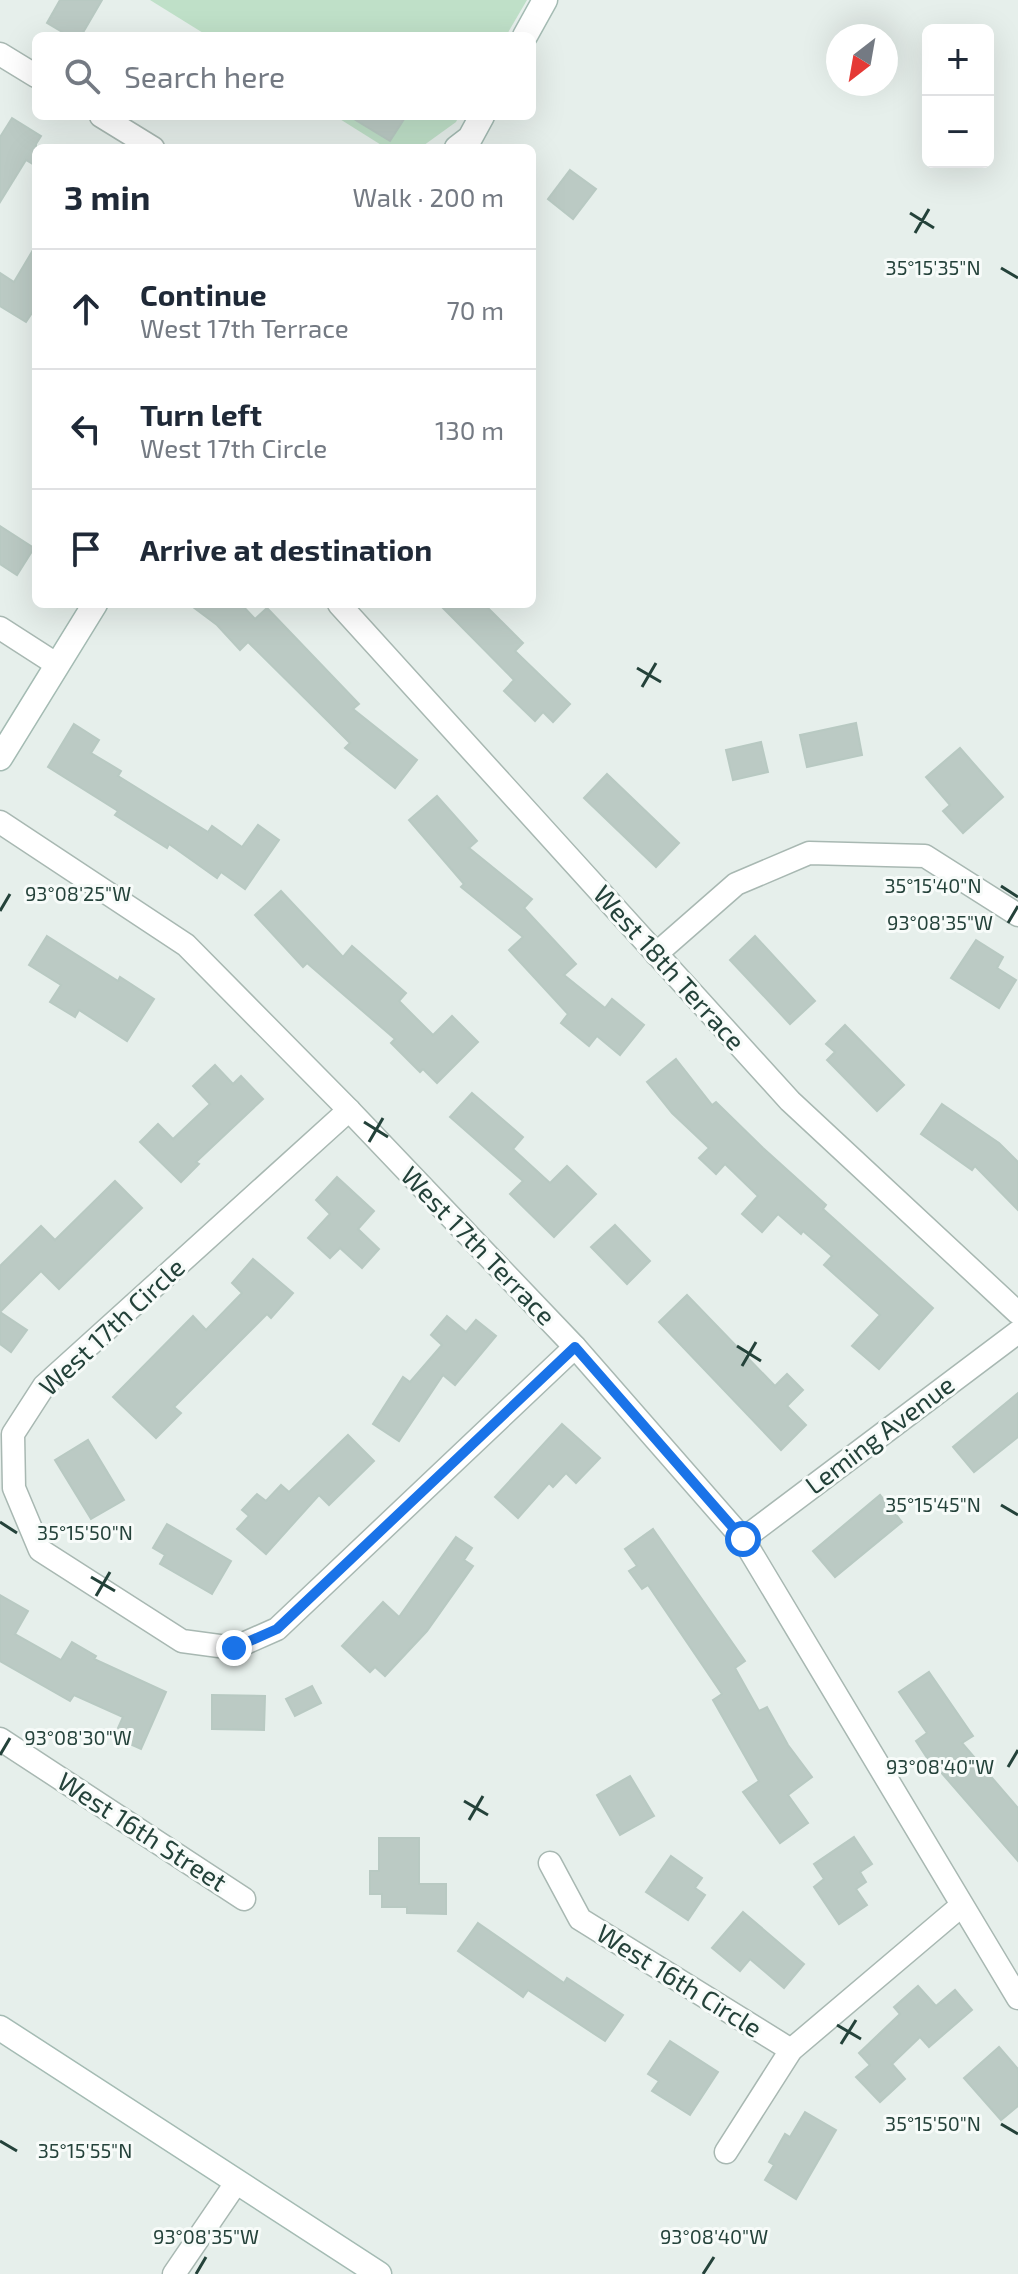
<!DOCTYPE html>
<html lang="en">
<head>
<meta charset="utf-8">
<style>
	body { margin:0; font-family:"Exo 2",sans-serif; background:#f2f2f3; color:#1f2937 }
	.controls { position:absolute; right:24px; top:24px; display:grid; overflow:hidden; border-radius:12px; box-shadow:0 8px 32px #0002 }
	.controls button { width:72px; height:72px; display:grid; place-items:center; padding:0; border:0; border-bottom:2px solid #e0e1e3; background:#fff; color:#1f2937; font:40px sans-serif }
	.compass { position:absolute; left:826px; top:24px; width:72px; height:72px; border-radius:50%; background:#fff; box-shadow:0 8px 32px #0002; rotate:211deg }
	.stop { position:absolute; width:24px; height:24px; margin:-18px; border:6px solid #1a73e8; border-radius:50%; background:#fff }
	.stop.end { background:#1a73e8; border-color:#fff; box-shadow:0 2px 8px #0008 }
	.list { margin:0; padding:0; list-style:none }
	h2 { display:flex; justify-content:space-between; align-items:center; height:104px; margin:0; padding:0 32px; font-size:34px }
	h2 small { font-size:26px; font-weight:400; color:#747a83 }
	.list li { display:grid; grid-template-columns:52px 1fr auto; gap:24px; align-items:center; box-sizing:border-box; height:120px; padding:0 32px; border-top:2px solid #e0e1e3 }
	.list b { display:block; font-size:30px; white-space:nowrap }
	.list p { margin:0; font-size:26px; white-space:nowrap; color:#747a83 }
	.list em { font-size:26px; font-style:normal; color:#747a83 }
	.icon { flex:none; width:44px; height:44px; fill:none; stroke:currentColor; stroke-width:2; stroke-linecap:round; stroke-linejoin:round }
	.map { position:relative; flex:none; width:1018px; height:2274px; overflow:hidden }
	.search { position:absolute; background:#fff; box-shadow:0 8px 32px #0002; left:32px; top:32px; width:504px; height:88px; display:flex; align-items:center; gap:20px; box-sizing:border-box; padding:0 28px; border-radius:12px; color:#747a83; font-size:30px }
	.panel { position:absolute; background:#fff; box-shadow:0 8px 32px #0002; left:32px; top:144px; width:504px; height:464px; border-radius:12px }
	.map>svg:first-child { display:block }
</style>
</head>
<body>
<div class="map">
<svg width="1018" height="2274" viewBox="0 0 1018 2274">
	<rect width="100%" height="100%" fill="#e6efeb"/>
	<g fill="#bfe0c8">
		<polygon points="150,0 527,0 506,36 208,36"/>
		<polygon points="335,116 459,116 456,122 420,148 386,148"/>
	</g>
	<g fill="#bbcac4" stroke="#b8c9c2" stroke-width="2">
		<polygon points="60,0 102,0 81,36 69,36 47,23"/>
		<polygon points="349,116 406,116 390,141"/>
		<polygon points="12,118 41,136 36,144 36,166 26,160 0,202 0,137"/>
		<polygon points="570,170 596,189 573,219 548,199"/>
		<polygon points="36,245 36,307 26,322 0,306 0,273 14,282"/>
		<polygon points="0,526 34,548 17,575 0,564"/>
		<polygon points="189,604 241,604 255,619 267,608 359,704 353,709 417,760 395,788 345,748 350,743 248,642 240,650 217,625"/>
		<polygon points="439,604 484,604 523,643 515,651 570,704 553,722 543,712 535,721 504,691 514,680"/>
		<polygon points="856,723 862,755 807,767 800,735"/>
		<polygon points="74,724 99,740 91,753 121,771 118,776 208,832 212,826 242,847 258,825 279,840 245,889 221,872 217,878 169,844 167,848 115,815 118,811 48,767"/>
		<polygon points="761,742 768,772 733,780 726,750"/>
		<polygon points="960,748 1003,797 963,833 943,811 950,805 926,777"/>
		<polygon points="607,774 679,843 656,867 584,798"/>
		<polygon points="437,796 477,841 469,848 532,899 524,908 576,964 564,975 605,1008 612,999 644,1025 620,1055 597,1036 589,1046 561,1023 568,1014 509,950 523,937 461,887 464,884 409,820"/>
		<polygon points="281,891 343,957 352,946 406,993 399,1001 433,1035 452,1016 478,1042 437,1083 423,1069 420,1072 391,1043 395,1039 307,963 303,967 255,915"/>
		<polygon points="47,936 118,981 120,977 154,999 127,1041 79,1010 75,1017 50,1002 61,985 29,965"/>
		<polygon points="755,936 815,1001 790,1024 730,960"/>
		<polygon points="976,940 1003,957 997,968 1016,980 999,1008 951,978"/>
		<polygon points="845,1025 904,1085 877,1111 827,1060 835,1052 826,1044"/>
		<polygon points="676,1059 712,1105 716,1102 763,1148 826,1205 823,1209 933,1308 879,1369 852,1346 880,1315 824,1265 832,1256 803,1231 801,1234 778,1214 762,1232 742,1214 758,1196 725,1164 716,1174 699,1158 709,1148 672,1113 647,1082"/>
		<polygon points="215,1065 233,1084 241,1076 263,1099 196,1162 199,1164 181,1182 140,1142 158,1124 173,1139 210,1104 193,1086"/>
		<polygon points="472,1093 523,1137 513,1149 550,1183 567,1166 596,1194 554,1237 510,1194 523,1181 450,1117"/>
		<polygon points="942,1104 999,1143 1018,1162 1018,1210 975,1166 972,1170 921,1134"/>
		<polygon points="337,1177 374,1211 358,1229 379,1249 362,1268 340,1248 330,1258 308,1238 330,1214 316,1200"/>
		<polygon points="115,1181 142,1208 59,1289 41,1271 0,1312 27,1330 11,1352 0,1344 0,1266 41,1226 55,1240"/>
		<polygon points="615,1225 650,1261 627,1284 591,1247"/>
		<polygon points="253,1259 293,1293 271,1318 267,1314 174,1407 181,1413 156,1438 113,1397 193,1316 206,1330 242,1293 232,1283"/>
		<polygon points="687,1295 775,1386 787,1374 803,1390 787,1406 806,1425 781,1450 659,1322"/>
		<polygon points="447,1316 466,1332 476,1320 496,1336 455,1385 443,1375 399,1441 373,1424 403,1377 410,1382 442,1345 431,1335"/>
		<polygon points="1018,1393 1018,1437 974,1472 953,1447"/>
		<polygon points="562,1424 600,1458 576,1483 566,1473 553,1487 549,1483 518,1518 495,1497"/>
		<polygon points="348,1435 374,1461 329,1505 319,1495 266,1554 237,1529 249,1516 242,1510 257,1494 266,1501 281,1485 289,1492"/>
		<polygon points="88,1440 124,1500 91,1519 55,1460"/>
		<polygon points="880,1495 902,1522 835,1577 813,1551"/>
		<polygon points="167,1524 231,1561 212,1594 160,1564 165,1555 153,1548"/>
		<polygon points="653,1529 745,1661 735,1668 759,1711 767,1707 788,1745 812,1777 788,1795 808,1823 780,1843 743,1792 759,1781 713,1700 722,1694 648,1585 642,1589 629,1571 637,1566 625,1549"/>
		<polygon points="456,1537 472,1548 464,1560 473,1566 427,1631 385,1676 375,1667 370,1672 342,1646 383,1602 399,1617"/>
		<polygon points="0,1595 28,1611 15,1634 61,1660 72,1642 96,1656 94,1659 166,1692 141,1749 114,1737 123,1717 74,1695 70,1701 0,1661"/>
		<polygon points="929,1672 973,1736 962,1743 1018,1808 1018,1861 933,1763 931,1764 916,1741 927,1733 899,1692"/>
		<polygon points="312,1686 321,1703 295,1716 286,1699"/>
		<polygon points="212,1695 265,1696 264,1730 212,1729"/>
		<polygon points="630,1776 654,1816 620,1835 597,1795"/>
		<polygon points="854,1837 872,1864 860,1872 866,1882 856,1889 867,1905 839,1924 814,1887 824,1879 814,1864"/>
		<polygon points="379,1838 419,1838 419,1884 446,1884 446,1914 407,1913 407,1907 382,1907 382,1894 370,1894 370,1871 379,1871"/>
		<polygon points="671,1856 702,1878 695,1888 705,1895 688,1920 646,1892"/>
		<polygon points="743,1912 804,1964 784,1988 750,1959 740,1971 712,1948"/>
		<polygon points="478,1923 564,1983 567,1978 623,2015 605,2041 528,1990 523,1997 458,1951"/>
		<polygon points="918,1986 936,2006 955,1990 972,2010 929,2047 920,2037 892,2064 905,2079 880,2102 856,2077 870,2065 859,2053 900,2014 894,2007"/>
		<polygon points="670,2041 718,2072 690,2115 652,2091 659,2081 648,2074"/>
		<polygon points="999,2047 1018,2069 1018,2106 1001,2120 964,2078"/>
		<polygon points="805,2112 836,2130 796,2199 765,2180 774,2165 769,2162 785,2134 790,2137"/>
	</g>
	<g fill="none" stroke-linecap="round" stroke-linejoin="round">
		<g stroke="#a8b8b2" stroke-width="25">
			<g id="street">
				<polyline points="0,54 36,76"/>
				<polyline points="101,116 153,148"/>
				<polyline points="339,604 790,1101 1018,1313"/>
				<polyline points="0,628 56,664"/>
				<polyline points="0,822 186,945 349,1110 575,1347 743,1539 1018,1998"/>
				<polyline points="656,954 736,884 809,853 925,856 1018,915"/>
				<polyline points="349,1110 44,1386 13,1434 14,1488 40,1550 182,1641 234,1648 277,1629 575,1347"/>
				<polyline points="743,1539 1018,1332"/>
				<polyline points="0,1739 244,1899"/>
				<polyline points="550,1863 580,1919 791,2050"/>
				<polyline points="726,2152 791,2050 961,1906"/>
				<polyline points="174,2274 236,2183"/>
			</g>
		</g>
		<g stroke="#a4bbb3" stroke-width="27">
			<g id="secondary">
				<polyline points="525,36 545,0"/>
				<polyline points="457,148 470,138 482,116"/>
				<polyline points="0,758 95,604"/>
				<polyline points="0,2028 379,2274"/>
			</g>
		</g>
		<use href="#street" stroke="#fff" stroke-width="22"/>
		<use href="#secondary" stroke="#fff" stroke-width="24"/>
	</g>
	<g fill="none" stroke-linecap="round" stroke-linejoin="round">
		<polyline stroke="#1a73e8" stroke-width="10" points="234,1648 277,1629 575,1347 743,1539"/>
	</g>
	<path fill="none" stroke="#24423a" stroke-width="3" d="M910 213 934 228M915 233 929 209M1001 268 1018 278M637 668 661 682M642 687 656 663M1001 886 1018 897M0 911 10 894M1008 923 1018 906M364 1122 388 1137M369 1142 383 1118M737 1346 761 1361M742 1366 756 1342M1001 1505 1018 1515M0 1522 17 1533M91 1577 115 1591M96 1596 110 1572M0 1755 10 1738M1008 1767 1018 1750M464 1801 488 1815M469 1820 483 1796M837 2025 861 2039M841 2044 856 2020M1001 2124 1018 2134M0 2141 17 2151M196 2274 206 2257M703 2274 714 2257"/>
	<g text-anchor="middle" stroke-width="6" stroke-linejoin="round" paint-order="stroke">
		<g font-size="26" fill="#24423a" stroke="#f7fbf9">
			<text transform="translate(669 968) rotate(48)" y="9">West 18th Terrace</text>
			<text transform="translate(478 1246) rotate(46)" y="9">West 17th Terrace</text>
			<text transform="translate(112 1327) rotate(-43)" y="9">West 17th Circle</text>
			<text transform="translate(880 1435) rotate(-37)" y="9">Leming Avenue</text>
			<text transform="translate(142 1832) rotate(33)" y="9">West 16th Street</text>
			<text transform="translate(679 1981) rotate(32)" y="9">West 16th Circle</text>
		</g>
	</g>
	<g font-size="20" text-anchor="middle" fill="#24423a" stroke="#f7fbf9" stroke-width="6" stroke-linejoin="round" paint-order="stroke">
		<text x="933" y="275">35°15'35"N</text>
		<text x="933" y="893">35°15'40"N</text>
		<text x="78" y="901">93°08'25"W</text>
		<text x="940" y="930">93°08'35"W</text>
		<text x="933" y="1512">35°15'45"N</text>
		<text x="85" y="1540">35°15'50"N</text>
		<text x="78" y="1745">93°08'30"W</text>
		<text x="940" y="1774">93°08'40"W</text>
		<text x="933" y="2131">35°15'50"N</text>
		<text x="85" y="2158">35°15'55"N</text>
		<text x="206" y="2244">93°08'35"W</text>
		<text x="714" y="2244">93°08'40"W</text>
	</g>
</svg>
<div class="controls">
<button>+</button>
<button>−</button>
</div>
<svg class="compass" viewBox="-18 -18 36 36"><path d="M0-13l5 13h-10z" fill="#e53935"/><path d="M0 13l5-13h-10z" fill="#747a83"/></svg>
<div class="stop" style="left:743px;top:1539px"></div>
<div class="stop end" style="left:234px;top:1648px"></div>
<div class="search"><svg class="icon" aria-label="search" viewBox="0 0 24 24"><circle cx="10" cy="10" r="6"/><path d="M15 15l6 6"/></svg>Search here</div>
<section class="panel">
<h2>3 min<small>Walk · 200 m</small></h2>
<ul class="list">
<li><svg class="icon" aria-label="ahead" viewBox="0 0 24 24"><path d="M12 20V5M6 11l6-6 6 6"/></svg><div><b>Continue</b><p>West 17th Terrace</p></div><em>70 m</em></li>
<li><svg class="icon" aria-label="left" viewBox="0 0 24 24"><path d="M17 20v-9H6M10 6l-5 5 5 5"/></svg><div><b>Turn left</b><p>West 17th Circle</p></div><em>130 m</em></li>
<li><svg class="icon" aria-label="arrive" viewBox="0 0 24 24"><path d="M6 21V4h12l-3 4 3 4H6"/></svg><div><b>Arrive at destination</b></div></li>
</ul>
</section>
</div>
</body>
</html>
